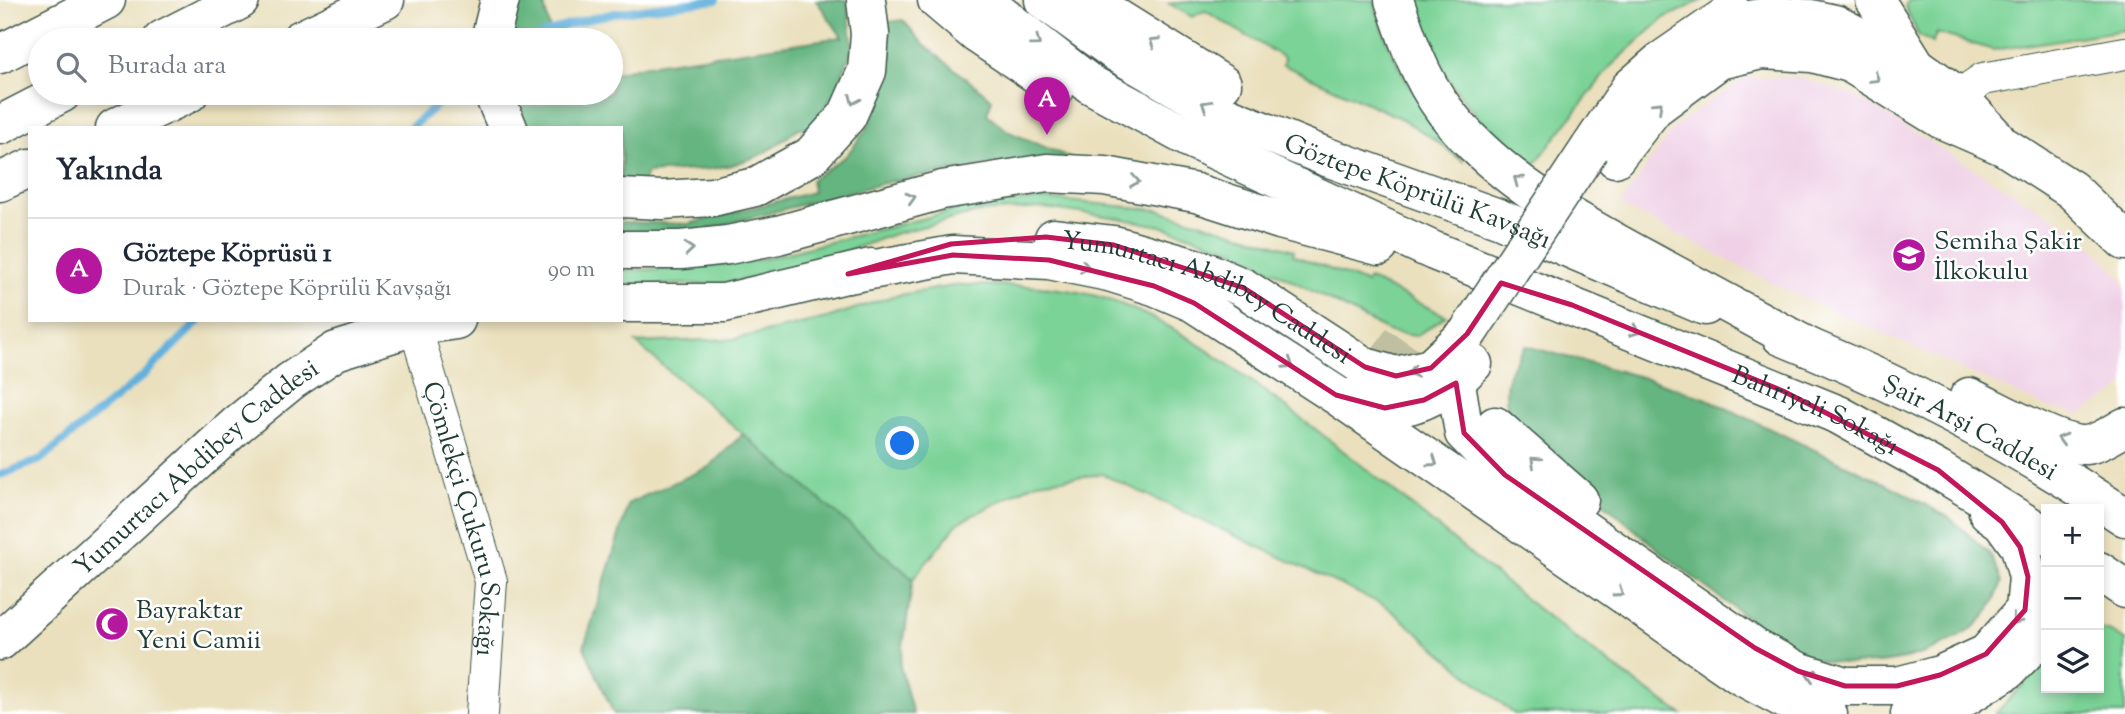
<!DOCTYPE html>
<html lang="tr">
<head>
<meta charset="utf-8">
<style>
	body { margin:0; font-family:"Sorts Mill Goudy",serif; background:#f6f6f7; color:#1f2937 }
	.controls { position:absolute; right:21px; bottom:21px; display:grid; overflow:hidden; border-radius:0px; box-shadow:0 4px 10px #0003 }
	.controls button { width:63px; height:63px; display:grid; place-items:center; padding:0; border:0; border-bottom:2px solid #e0e1e3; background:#fff; color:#1f2937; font:35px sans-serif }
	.you { position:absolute; left:903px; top:444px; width:24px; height:24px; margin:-18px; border:5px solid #fff; border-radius:50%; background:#1a73e8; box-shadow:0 0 0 10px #1a73e833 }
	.badge { display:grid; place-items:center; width:46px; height:46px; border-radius:50%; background:#b5179e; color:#fff; font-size:23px; font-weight:700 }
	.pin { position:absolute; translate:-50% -58px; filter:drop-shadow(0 2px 4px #0008) }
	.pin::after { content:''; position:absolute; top:37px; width:24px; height:21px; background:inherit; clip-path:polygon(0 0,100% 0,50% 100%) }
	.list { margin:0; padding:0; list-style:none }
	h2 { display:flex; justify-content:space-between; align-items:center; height:91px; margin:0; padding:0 28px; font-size:30px }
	h2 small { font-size:23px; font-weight:400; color:#747a83 }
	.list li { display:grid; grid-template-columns:46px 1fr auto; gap:21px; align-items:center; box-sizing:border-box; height:105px; padding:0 28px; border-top:2px solid #e0e1e3 }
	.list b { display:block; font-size:26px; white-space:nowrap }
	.list p { margin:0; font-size:23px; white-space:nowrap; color:#747a83 }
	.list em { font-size:23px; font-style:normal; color:#747a83 }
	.icon { flex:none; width:38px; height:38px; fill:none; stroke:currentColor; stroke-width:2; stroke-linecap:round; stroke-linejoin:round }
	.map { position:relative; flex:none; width:2125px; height:714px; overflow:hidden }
	.search { position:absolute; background:#fff; box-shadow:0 4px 10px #0003; left:28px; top:28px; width:595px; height:77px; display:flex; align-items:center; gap:18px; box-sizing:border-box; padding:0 24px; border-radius:38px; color:#747a83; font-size:26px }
	.panel { position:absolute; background:#fff; box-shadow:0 4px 10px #0003; left:28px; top:126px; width:595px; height:196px; border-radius:0px }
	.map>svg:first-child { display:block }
</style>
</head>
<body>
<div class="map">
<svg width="2125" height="714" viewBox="0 0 2125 714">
	<rect width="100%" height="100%" fill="#fff"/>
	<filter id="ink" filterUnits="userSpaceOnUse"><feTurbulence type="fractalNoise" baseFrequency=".0143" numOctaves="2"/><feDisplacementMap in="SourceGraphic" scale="14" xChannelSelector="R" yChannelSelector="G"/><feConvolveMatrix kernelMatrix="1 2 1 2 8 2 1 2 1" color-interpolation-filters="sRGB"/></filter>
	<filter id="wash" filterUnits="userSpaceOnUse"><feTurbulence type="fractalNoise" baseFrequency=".00686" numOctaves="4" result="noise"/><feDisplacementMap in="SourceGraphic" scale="28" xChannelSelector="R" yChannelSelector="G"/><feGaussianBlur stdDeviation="1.57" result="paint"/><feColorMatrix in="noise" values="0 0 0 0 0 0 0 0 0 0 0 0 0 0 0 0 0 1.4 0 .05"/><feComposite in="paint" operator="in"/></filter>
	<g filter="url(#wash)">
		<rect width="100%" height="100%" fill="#eae0bd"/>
		<polygon fill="#efd0e6" points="1746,77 1801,78 1855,96 2082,235 2119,275 2125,288 2125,383 2115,393 2081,414 2047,407 1790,292 1620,205 1675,126"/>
		<g fill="#7cd397" stroke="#4e8866" stroke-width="2">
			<path d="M1203 0H1374C1389 63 1425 112 1464 162L1432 138 1402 119 1283 65 1284 58 1205 11 1192 17 1169 4Z"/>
			<polygon points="1409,0 1703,0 1664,18 1611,66 1535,164 1478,118 1436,63"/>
			<polygon points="1909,0 2125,0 2125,30 1993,50 1937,33 1932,43 1918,35 1905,6"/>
			<polygon points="1047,199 1159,210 1294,250 1293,255 1366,283 1369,279 1446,316 1416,336 1390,332 1234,250 1161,226 1112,217 1042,208 980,212 894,234 812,264 765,276 719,284 621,285 621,270 687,269 763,259 976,205"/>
			<path d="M959 285C1005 285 1061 284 1106 299 1174 321 1229 365 1286 407 1420 506 1542 623 1682 714H1514L1386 606 1102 474 1037 482 958 523 913 579 636 343 734 339 827 318 893 296Z"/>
			<polygon points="2099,629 2109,631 2125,640 2125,714 1995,714 2046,661 2046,688 2099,688"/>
		</g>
		<g fill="#65b580" stroke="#42795a" stroke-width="2">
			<polygon points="515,0 543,0 552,40 507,40"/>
			<polygon points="816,0 847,0 853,47 836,91 811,128 799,128 777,145 758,156 732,165 711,169 647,173 642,186 621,182 621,128 528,128 512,93 563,93 565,96 569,93 611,93 611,74 646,65 842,37"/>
			<polygon points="903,20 923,44 992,99 987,114 1009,132 1085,164 993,164 888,182 682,236 621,235 621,222 688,224 813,192 811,180 847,155 867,128 883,97 892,64 888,22"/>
			<path d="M1526 346 1652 380 1707 399 1893 487 1950 518 1990 554 2002 581C1990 622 1971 632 1934 649 1894 667 1835 669 1794 652 1776 644 1754 623 1738 611 1658 554 1584 485 1509 420 1503 387 1504 374 1526 346Z"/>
			<polygon points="743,434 913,579 900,666 913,714 614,714 584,647 629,503 709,467"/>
		</g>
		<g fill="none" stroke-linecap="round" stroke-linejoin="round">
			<g stroke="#62b0dc" stroke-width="8">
				<path d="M532 40C589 11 653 8 716 0"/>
				<polyline points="410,128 451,93"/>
				<polyline points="0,475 40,460 143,376 200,320"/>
			</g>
		</g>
	</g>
	<g filter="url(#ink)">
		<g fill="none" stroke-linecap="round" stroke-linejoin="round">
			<polyline stroke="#c1bfa2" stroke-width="38" stroke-dasharray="38 19" stroke-linecap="butt" points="1376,344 1436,385"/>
			<g stroke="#3d5549" stroke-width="34">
				<g id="minor">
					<polyline points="1958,96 1983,79 2125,53"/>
					<path id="s1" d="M415 326 491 581 482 714"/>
				</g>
			</g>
			<g stroke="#3d5549" stroke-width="41">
				<g id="major">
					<polyline points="937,0 977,34 1056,87"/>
					<path id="s2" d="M982 0 1090 84 1191 139 1434 251 1839 415 1938 470 2046 536"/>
					<path id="s3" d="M1044 0 1114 51 1224 115 1324 156 1498 218 1705 306"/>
					<polyline points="1093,0 1115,17 1222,84"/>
					<polyline points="1875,0 1915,64"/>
					<polyline points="1712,27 1772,16 1811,19 1835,24 1916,66 1958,96 1996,138"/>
					<polyline points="1590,148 1630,88 1661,61 1732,12"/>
					<polyline points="1615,158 1654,108 1719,60 1761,50 1812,53 1850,63 1941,119 2005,147 2072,190 2125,241"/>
					<path id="s4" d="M1054 238 1114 245 1205 271 1244 288 1365 367 1396 376 1431 368 1467 334"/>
					<polyline points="848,274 953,255 1049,260 1109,272 1154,286 1194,303 1336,395 1741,676 1788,701 1828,714"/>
					<polyline points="621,303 724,303 871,268"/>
					<path id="s5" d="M1781 336C1901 384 2017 445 2125 517"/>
					<polyline points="1456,383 1464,433 1505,475 1755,648 1798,671 1845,686 1897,686 1940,675 1986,654 2025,610 2028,577 2020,547 2002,522 1988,512"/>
					<path d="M1969 397C1993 408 2062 447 2085 445 2098 444 2114 433 2125 427"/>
					<path d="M1349 398C1360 401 1375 408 1386 408 1420 408 1451 388 1473 364"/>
					<polyline points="1495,426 1579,500"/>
					<polyline points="2099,571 2125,589"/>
					<path id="s6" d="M0 641 238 424 291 381 336 351 415 326 456 320"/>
					<polyline points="1910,714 1957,702 2008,670 2046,631"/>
				</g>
			</g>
			<g stroke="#3d5549" stroke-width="41">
				<g id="highway">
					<path d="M1394 0C1407 39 1420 78 1445 111 1499 182 1588 228 1664 269 1713 296 1762 322 1810 348"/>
					<polyline points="162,40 240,0"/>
					<polyline points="300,40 385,0"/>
					<polyline points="490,40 500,0"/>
					<polyline points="0,54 106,0"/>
					<polyline points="493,93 508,128"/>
					<polyline points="0,125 62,93"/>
					<polyline points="115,128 189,93"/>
					<polyline points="0,182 30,168"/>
					<polyline points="621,198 662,200 712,197 755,187 811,156 847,116 867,71 870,34 866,0"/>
					<polyline points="621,250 681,250 728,245 778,235 942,190 1047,173 1105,176 1196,193 1280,220 1379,246"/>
				</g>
			</g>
			<use href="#minor" stroke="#fff" stroke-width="32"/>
			<use href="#major" stroke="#fff" stroke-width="38"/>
			<use href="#highway" stroke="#fff" stroke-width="38"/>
			<g stroke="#3d5549" stroke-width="41" stroke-linecap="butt">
				<polyline id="major-bridge" points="1467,334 1590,148"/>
			</g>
			<use href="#major-bridge" stroke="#fff" stroke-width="38"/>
		</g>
		<defs><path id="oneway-chevron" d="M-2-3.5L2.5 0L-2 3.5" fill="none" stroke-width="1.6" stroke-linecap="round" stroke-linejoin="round" transform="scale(1.75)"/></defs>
		<g stroke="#8f9e9a">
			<use href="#oneway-chevron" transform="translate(1036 42) rotate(37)"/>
			<use href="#oneway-chevron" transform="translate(1154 42) rotate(-147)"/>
			<use href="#oneway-chevron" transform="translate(1875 78) rotate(32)"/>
			<use href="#oneway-chevron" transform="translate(854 100) rotate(114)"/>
			<use href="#oneway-chevron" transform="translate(1206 105) rotate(-150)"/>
			<use href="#oneway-chevron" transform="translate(1658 106) rotate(-43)"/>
			<use href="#oneway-chevron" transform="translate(1518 180) rotate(-143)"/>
			<use href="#oneway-chevron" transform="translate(1135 181) rotate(9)"/>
			<use href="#oneway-chevron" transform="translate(911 198) rotate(-16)"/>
			<use href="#oneway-chevron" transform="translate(689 249) rotate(-5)"/>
			<use href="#oneway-chevron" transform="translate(1085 267) rotate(12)"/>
			<use href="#oneway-chevron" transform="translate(1635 331) rotate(22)"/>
			<use href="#oneway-chevron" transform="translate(1289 364) rotate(33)"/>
			<use href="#oneway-chevron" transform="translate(1413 372) rotate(167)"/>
			<use href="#oneway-chevron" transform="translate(2062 439) rotate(-164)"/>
			<use href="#oneway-chevron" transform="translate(1535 461) rotate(-138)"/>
			<use href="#oneway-chevron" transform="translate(1433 462) rotate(35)"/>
			<use href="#oneway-chevron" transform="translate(1619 592) rotate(35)"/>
			<use href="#oneway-chevron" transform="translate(2016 620) rotate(129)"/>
			<use href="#oneway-chevron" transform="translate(1811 675) rotate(-163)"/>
		</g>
	</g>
	<path fill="none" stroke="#c2185b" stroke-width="5" stroke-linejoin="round" d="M1046 237 1114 245 1244 288 1365 367 1396 376 1431 368 1467 334 1501 283 1572 305 1783 391 1938 470 2002 522 2020 547 2028 577 2025 610 1986 654 1940 675 1897 686H1845L1798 671 1755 648 1505 475 1464 433 1456 383 1424 400 1385 408 1336 395 1194 303 1154 286 1049 260 953 255 848 274 951 244Z"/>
	<defs>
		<g id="school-disc" transform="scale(1.75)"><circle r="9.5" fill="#b5179e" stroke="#fff"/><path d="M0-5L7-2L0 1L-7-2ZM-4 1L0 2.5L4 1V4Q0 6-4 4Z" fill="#fff"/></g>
		<g id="mosque-disc" transform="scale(1.75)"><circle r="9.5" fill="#b5179e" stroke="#fff"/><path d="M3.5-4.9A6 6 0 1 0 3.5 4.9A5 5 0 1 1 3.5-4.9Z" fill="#fff"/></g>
	</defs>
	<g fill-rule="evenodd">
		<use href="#school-disc" x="1909" y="255"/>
		<use href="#mosque-disc" x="112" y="624"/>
	</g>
	<g text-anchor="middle" stroke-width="5" stroke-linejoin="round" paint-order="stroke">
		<g font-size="26" fill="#1f3d34" stroke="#fff">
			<text dy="9" stroke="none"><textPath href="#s3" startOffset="422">Göztepe Köprülü Kavşağı</textPath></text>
			<text dy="9" stroke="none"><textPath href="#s4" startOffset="166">Yumurtacı Abdibey Caddesi</textPath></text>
			<text dy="9" stroke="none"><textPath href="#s2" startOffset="933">Bahriyeli Sokağı</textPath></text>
			<text dy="9" stroke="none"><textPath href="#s5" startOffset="210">Şair Arşi Caddesi</textPath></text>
			<text dy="9" stroke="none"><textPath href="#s6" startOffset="262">Yumurtacı Abdibey Caddesi</textPath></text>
			<text dy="9" stroke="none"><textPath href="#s1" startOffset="200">Çömlekçi Çukuru Sokağı</textPath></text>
		</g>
		<g font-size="26" fill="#1f3d34" stroke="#fff" text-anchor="start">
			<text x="1934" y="249">Semiha Şakir<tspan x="1934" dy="30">İlkokulu</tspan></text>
			<text x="136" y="618">Bayraktar<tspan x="136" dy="30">Yeni Camii</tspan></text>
		</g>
	</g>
</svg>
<div class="controls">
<button>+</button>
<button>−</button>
<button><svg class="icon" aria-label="layers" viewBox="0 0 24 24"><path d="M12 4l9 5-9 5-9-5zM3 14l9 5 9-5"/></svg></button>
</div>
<div class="you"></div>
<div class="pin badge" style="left:1047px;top:135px">A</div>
<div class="search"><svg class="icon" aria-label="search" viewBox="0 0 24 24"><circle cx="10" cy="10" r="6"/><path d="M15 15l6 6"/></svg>Burada ara</div>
<section class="panel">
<h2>Yakında<small></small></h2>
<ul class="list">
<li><span class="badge">A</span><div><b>Göztepe Köprüsü 1</b><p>Durak · Göztepe Köprülü Kavşağı</p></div><em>90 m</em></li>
</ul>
</section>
</div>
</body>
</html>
